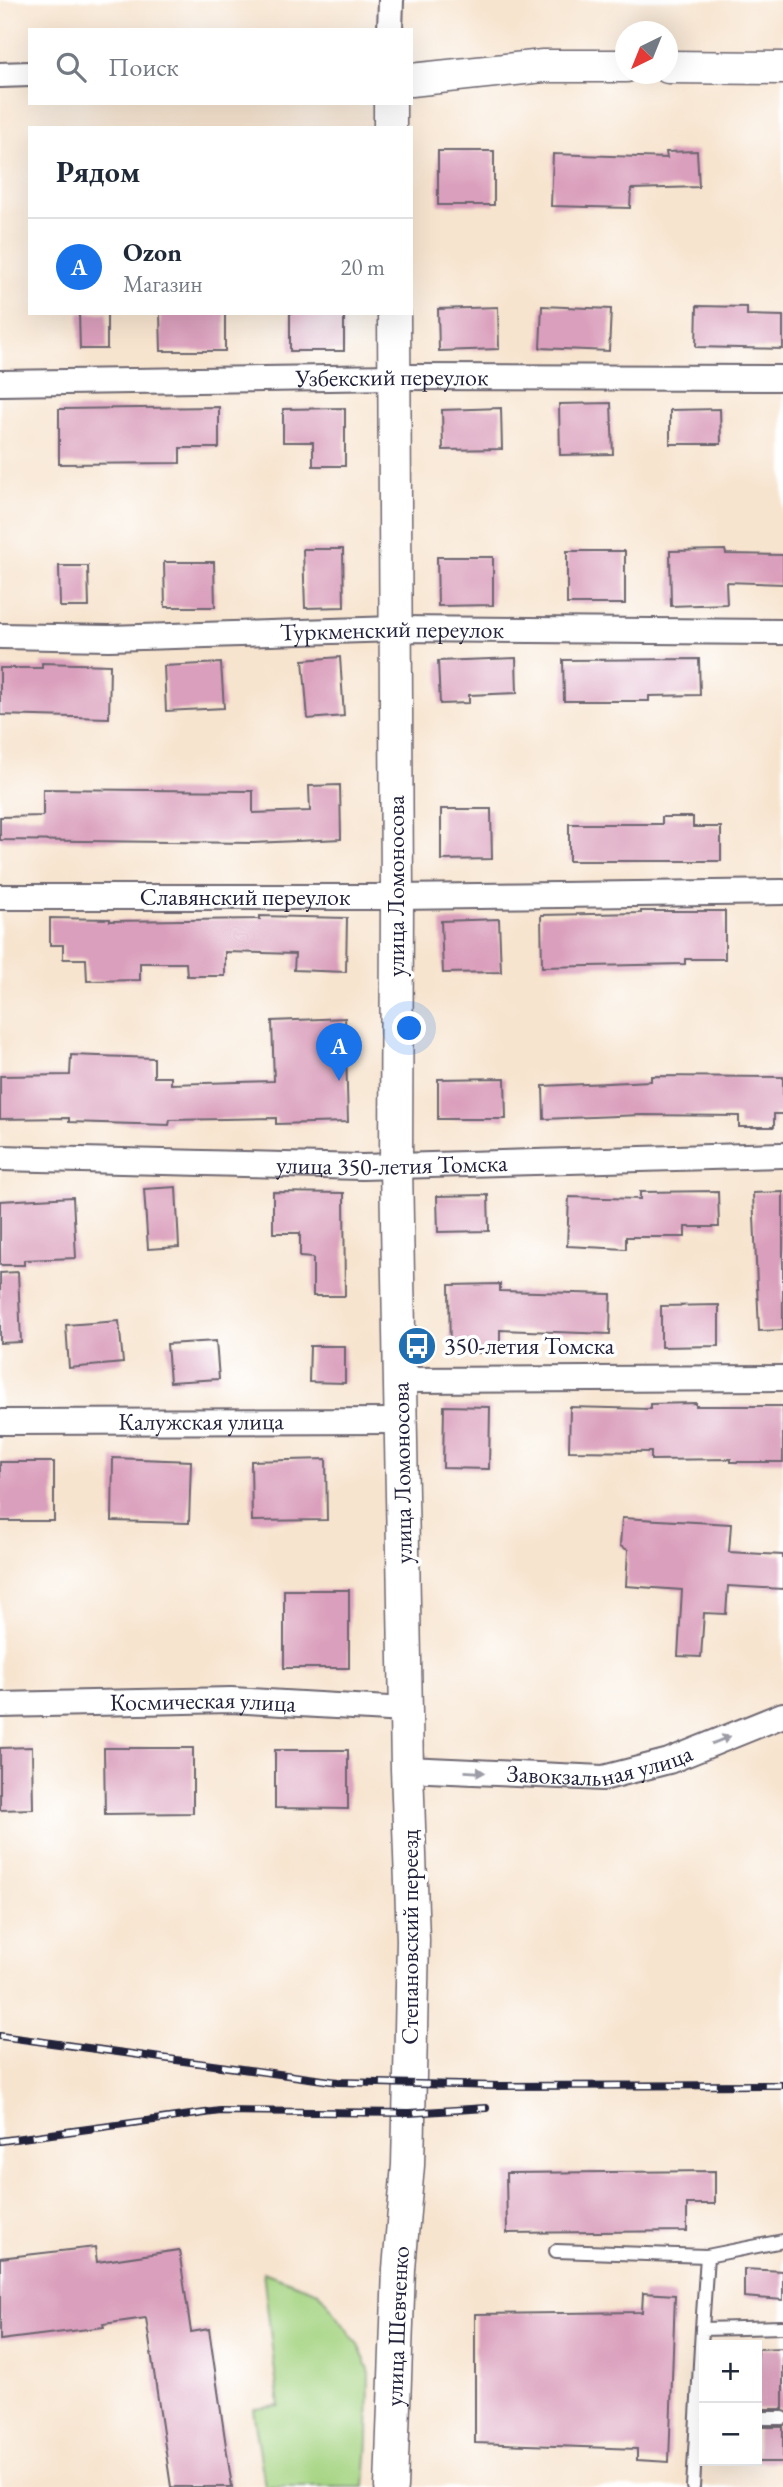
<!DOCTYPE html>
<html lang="ru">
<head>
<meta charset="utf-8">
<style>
	body { margin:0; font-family:"EB Garamond",serif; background:#f2f2f3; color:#1f2937 }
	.controls { position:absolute; right:21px; bottom:21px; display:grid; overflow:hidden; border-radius:0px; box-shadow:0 7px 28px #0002 }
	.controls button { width:63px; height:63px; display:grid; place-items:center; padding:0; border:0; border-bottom:2px solid #e0e1e3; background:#fff; color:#1f2937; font:35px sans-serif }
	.compass { position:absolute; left:615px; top:21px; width:63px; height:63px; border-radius:50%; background:#fff; box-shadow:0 7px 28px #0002; rotate:223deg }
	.you { position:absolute; left:410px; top:1029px; width:24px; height:24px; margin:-18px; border:5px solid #fff; border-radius:50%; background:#1a73e8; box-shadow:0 0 0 10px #1a73e833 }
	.badge { display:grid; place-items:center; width:46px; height:46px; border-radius:50%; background:#1a73e8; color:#fff; font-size:23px; font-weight:700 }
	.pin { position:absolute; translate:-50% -58px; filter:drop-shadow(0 2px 4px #0008) }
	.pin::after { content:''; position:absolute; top:37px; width:24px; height:21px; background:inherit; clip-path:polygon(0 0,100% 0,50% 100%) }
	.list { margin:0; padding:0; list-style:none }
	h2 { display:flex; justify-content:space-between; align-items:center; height:91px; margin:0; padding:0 28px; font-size:30px }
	h2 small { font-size:23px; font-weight:400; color:#747a83 }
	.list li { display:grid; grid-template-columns:46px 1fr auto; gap:21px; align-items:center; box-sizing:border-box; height:98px; padding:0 28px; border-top:2px solid #e0e1e3 }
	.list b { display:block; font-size:26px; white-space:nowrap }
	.list p { margin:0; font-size:23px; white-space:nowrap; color:#747a83 }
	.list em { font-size:23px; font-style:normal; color:#747a83 }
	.icon { flex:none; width:38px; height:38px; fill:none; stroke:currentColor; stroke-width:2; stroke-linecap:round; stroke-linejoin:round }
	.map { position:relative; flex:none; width:783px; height:2487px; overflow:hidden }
	.search { position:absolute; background:#fff; box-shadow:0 7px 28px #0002; left:28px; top:28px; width:385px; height:77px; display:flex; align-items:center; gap:18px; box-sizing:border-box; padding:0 24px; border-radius:0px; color:#747a83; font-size:26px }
	.panel { position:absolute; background:#fff; box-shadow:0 7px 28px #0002; left:28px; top:126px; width:385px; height:189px; border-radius:0px }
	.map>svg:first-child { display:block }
</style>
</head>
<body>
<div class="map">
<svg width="783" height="2487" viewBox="0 0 783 2487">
	<rect width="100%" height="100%" fill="#fff"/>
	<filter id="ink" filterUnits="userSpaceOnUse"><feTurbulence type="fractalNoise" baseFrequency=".0143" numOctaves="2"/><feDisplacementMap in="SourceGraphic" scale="14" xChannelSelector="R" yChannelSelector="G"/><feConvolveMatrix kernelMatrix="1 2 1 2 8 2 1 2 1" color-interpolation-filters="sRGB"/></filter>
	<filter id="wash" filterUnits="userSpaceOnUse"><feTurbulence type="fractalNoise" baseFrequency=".00686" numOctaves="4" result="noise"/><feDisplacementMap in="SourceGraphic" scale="28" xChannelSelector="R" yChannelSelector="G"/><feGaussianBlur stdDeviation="1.57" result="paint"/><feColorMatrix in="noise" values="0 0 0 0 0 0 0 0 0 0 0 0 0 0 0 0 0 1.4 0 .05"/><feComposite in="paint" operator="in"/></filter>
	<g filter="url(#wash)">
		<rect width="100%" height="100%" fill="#f7e4cf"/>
		<polygon fill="#a5d482" stroke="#647b5e" stroke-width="2" points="263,2272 319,2292 357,2343 369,2369 368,2441 365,2487 265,2487 253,2409 279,2406"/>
		<g id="blocks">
			<g fill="#da9fbc">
				<rect x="438" y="151" width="56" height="54"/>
				<polygon points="697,151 699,187 631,189 630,208 551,206 553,154 667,158 666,152"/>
				<polygon points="542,306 611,309 609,351 540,348"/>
				<polygon points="697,306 747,307 747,315 783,316 783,349 696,347"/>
				<polygon points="498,307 499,349 439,351 438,309"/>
				<polygon points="79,313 107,313 107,349 80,349"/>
				<polygon points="160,313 225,313 225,351 161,351"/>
				<rect x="290" y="313" width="54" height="38"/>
				<polygon points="611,403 613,454 560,455 559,404"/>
				<polygon points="219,407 219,448 180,448 180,463 59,464 59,409"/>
				<polygon points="345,408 345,466 313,466 313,442 283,442 283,409"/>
				<polygon points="501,408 502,449 443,450 442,410"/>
				<polygon points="720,409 721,444 670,444 670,410"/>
				<polygon points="303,549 343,549 344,607 305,608"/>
				<polygon points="725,550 726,554 783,555 783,584 726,582 727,604 671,606 670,551"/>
				<rect x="567" y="551" width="58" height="53"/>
				<polygon points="437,557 493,557 493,605 438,606"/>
				<polygon points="164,562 214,562 215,607 165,607"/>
				<polygon points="59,566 88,566 89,607 60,607"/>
				<polygon points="340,657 344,716 308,719 303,660"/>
				<polygon points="516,658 517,693 469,695 469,703 440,704 438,661"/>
				<polygon points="699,659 700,695 649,696 649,701 564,701 563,660"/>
				<polygon points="42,663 110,665 109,718 0,715 0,668 42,668"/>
				<polygon points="221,663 224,708 166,711 164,666"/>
				<polygon points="340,785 341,839 253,843 0,840 0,817 43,816 43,789 253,791 253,813 310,811 309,786"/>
				<polygon points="441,809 491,809 492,859 441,860"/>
				<polygon points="662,817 693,817 693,827 721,827 721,861 569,861 569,824 662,824"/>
				<polygon points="641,911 725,911 725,959 685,959 685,964 542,967 541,915 641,913"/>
				<polygon points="260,916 347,918 346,972 294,970 295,954 225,952 225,976 187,976 186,963 140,963 140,980 87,981 86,959 63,959 63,945 50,945 50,918 110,919 110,921 260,919"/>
				<polygon points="499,919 501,972 443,973 441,921"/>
				<polygon points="345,1018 348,1122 276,1124 276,1118 170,1120 169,1125 69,1122 69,1118 0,1119 0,1076 70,1075 71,1055 154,1058 154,1077 171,1077 171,1084 274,1081 272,1021"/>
				<polygon points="651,1076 783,1077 783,1114 774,1114 774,1127 739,1127 739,1116 641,1115 544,1119 543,1086 651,1081"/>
				<polygon points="505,1078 506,1119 438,1119 438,1079"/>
				<polygon points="176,1187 179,1247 148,1249 144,1189"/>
				<polygon points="718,1191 719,1227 685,1227 685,1237 626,1237 626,1249 567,1246 569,1197 640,1199 640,1192"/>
				<polygon points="273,1192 344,1193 345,1296 313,1296 313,1258 300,1257 300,1233 273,1233"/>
				<polygon points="783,1192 783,1330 759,1331 753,1193"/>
				<polygon points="488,1195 489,1231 438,1232 437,1196"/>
				<polygon points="73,1197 76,1258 24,1260 24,1265 0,1265 0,1201"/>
				<polygon points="18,1272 21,1342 0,1343 0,1273"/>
				<polygon points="500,1284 500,1291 611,1294 610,1334 500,1330 500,1353 450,1353 449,1285"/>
				<polygon points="719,1305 719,1346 661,1347 661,1306"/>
				<polygon points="119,1321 123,1363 69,1368 66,1325"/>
				<polygon points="216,1341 219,1379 170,1382 167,1344"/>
				<polygon points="310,1346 345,1346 345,1383 309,1382"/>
				<polygon points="696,1403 696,1406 783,1406 783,1462 731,1462 731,1459 651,1460 651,1452 569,1451 570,1407 650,1409 650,1404"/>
				<polygon points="444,1406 490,1407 489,1469 443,1468"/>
				<polygon points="113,1458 191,1461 189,1523 112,1521"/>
				<polygon points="326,1459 327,1520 252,1521 251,1461"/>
				<rect x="0" y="1462" width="54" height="59"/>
				<polygon points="622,1518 731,1524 729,1552 783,1555 783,1589 728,1586 726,1614 704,1613 701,1657 678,1656 682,1590 626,1586 628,1550 620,1546"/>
				<rect x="284" y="1590" width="65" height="78"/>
				<polygon points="32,1747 33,1809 0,1810 0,1748"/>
				<polygon points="104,1748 193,1748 193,1813 105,1814"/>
				<polygon points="275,1750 348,1750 348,1809 275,1808"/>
				<polygon points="715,2171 715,2204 687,2204 687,2231 507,2233 506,2173"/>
				<polygon points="95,2247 97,2262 179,2250 191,2332 209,2329 232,2487 171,2487 146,2318 103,2324 104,2327 0,2340 0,2258"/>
				<polygon points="744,2269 783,2271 783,2300 744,2297"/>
				<polygon points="643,2293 675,2295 669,2462 637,2460 637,2449 475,2443 475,2314 642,2312"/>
				<polygon points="783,2348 783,2409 757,2409 757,2349"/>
				<rect x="757" y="2427" width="26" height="35"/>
			</g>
		</g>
	</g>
	<g filter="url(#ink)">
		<use href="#blocks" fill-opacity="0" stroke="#6d666f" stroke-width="2"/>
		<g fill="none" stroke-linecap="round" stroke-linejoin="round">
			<g stroke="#6d666f" stroke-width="16">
				<g id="service">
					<polyline points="556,2251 707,2256 783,2241"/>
					<polyline points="702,2329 707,2256"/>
					<polyline points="757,2418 783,2418"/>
					<polyline points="693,2487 702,2329 783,2327"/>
				</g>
			</g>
			<g stroke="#6d666f" stroke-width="28">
				<g id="minor">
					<polyline points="390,30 391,0"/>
					<polyline points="0,75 30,74"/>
					<path id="s1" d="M0 383 395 377 783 378"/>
					<path id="s2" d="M0 636 109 638 395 629 783 632"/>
					<path id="s3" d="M0 897H397L783 892"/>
					<path id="s4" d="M0 1158 362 1167 783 1155"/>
					<polyline points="401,1380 783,1378"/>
					<path id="s5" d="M0 1422 402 1421"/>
					<path id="s6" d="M0 1705 231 1700 406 1710"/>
					<path id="s7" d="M407 1769 603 1778 669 1761 783 1715"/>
				</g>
			</g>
			<g stroke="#6d666f" stroke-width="35">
				<g id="tertiary">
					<polyline points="668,67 783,68"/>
					<polyline points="411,80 543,66 626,66"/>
					<polyline points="390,103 390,128"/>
					<path id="s8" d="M391 2487 399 2269 408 2165 413 1940 407 1769 396 1166 397 897 394 313"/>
				</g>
			</g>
			<use href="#service" stroke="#fff" stroke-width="12"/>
			<use href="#minor" stroke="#fff" stroke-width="24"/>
			<use href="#tertiary" stroke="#fff" stroke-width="32"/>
			<g stroke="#22223b" stroke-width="8">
				<g id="rail">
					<polyline points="0,2036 338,2082 498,2086 783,2085"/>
					<polyline points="0,2141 220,2111 409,2113 486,2108"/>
				</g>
			</g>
			<use href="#rail" stroke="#fff" stroke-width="5" stroke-dasharray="16" stroke-linecap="butt"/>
		</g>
		<defs><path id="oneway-solid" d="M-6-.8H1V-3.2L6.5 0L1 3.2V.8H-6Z" transform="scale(1.75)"/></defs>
		<g fill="#9c9ca7">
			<use href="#oneway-solid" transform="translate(721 1740) rotate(-22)"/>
			<use href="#oneway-solid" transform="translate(475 1772) rotate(3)"/>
		</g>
	</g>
	<defs>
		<g id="bus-disc" transform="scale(2.0125)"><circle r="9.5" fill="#1f6fb2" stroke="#fff"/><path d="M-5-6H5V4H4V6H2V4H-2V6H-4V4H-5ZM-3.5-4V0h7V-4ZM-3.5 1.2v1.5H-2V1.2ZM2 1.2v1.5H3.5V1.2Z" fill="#fff"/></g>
	</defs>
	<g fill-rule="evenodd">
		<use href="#bus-disc" x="417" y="1346"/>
	</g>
	<g text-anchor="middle" stroke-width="7" stroke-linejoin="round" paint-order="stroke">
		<g font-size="24" fill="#22223b" stroke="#fff">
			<text dy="8" stroke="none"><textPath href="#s1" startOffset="392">Узбекский переулок</textPath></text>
			<text dy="8" stroke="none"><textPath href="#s2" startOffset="392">Туркменский переулок</textPath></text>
			<text transform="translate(396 886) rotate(-90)" y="8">улица Ломоносова</text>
			<text dy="8" stroke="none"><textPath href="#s3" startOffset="245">Славянский переулок</textPath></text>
			<text dy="8" stroke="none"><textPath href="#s4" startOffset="392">улица 350-летия Томска</textPath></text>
			<text dy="8" stroke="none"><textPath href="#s5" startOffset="201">Калужская улица</textPath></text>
			<text transform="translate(402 1473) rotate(-91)" y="8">улица Ломоносова</text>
			<text dy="8" stroke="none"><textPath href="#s6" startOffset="203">Космическая улица</textPath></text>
			<text dy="8" stroke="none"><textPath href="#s7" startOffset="194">Завокзальная улица</textPath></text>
			<text transform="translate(410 1937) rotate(-90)" y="8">Степановский переезд</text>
			<text dy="8" stroke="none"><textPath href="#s8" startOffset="161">улица Шевченко</textPath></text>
		</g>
		<g font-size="24" fill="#22223b" stroke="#fff" text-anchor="start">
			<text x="444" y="1354">350-летия Томска</text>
		</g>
	</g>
</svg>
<div class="controls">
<button>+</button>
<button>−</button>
</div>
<svg class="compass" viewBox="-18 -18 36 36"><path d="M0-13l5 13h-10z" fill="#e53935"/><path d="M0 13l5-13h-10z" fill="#747a83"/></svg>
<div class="you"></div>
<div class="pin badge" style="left:339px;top:1081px">A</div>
<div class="search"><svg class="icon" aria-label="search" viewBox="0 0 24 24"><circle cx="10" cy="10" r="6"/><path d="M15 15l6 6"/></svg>Поиск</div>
<section class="panel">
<h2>Рядом<small></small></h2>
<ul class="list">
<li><span class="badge">A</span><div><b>Ozon</b><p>Магазин</p></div><em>20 m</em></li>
</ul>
</section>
</div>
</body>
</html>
